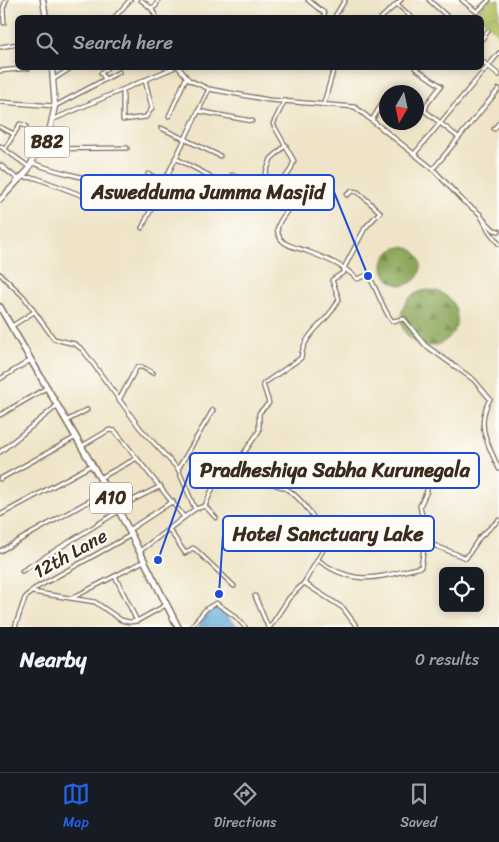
<!DOCTYPE html>
<html lang="en">
<head>
<meta charset="utf-8">
<style>
	body { margin:0; font-family:Sriracha,sans-serif; background:#20242c; color:#f1f3f6 }
	.controls { position:absolute; right:15px; bottom:15px; display:grid; overflow:hidden; border-radius:8px; box-shadow:0 2px 8px #0003 }
	.controls button { width:45px; height:45px; display:grid; place-items:center; padding:0; border:0; border-bottom:1px solid #363941; background:#171b24; color:#f1f3f6; font:25px sans-serif }
	.compass { position:absolute; left:379px; top:85px; width:45px; height:45px; border-radius:50%; background:#171b24; box-shadow:0 2px 8px #0003; rotate:189deg }
	.list { margin:0; padding:0; list-style:none }
	h2 { display:flex; justify-content:space-between; align-items:center; height:65px; margin:0; padding:0 20px; font-size:21px }
	h2 small { font-size:16px; font-weight:400; color:#9ea1a6 }
	.icon { flex:none; width:28px; height:28px; fill:none; stroke:currentColor; stroke-width:2; stroke-linecap:round; stroke-linejoin:round }
	.map { position:relative; flex:none; width:499px; height:627px; overflow:hidden }
	.search { position:absolute; background:#171b24; box-shadow:0 2px 8px #0003; left:15px; right:15px; top:15px; height:55px; display:flex; align-items:center; gap:12px; box-sizing:border-box; padding:0 18px; border-radius:8px; color:#9ea1a6; font-size:19px }
	.sheet { height:145px; background:#171b24 }
	nav { display:flex; justify-content:space-around; align-items:center; box-sizing:border-box; height:70px; border-top:1px solid #363941; background:#171b24; font-size:14px; color:#9ea1a6 }
	nav a { display:grid; justify-items:center; gap:2px }
	nav .on { color:#2563eb }
	.map>svg:first-child { display:block }
</style>
</head>
<body>
<div class="map">
<svg width="499" height="627" viewBox="0 0 499 627">
	<defs>
		<pattern id="forest-firs" width="22" height="20" patternUnits="userSpaceOnUse" patternTransform="scale(1.25)"><rect width="22" height="20" fill="#8ca75a"/><path d="M5 1l3.5 6h-7zM16 11l3.5 6h-7z" fill="#74884a"/></pattern>
		<pattern id="park-crowns" width="20" height="18" patternUnits="userSpaceOnUse" patternTransform="scale(1.25)"><rect width="20" height="18" fill="#b1c164"/><path d="M2 6a3 3 0 1 1 6 0M12 15a3 3 0 1 1 6 0" fill="none" stroke="#919d52"/></pattern>
		<pattern id="water-ripples" width="26" height="14" patternUnits="userSpaceOnUse" patternTransform="scale(1.25)"><rect width="26" height="14" fill="#61a9d8"/><path d="M2 4q2-2 4 0t4 0M15 11q2-2 4 0t4 0" fill="none" stroke="#518aaf"/></pattern>
	</defs>
	<rect width="100%" height="100%" fill="#fdfcf7"/>
	<filter id="ink" filterUnits="userSpaceOnUse"><feTurbulence type="fractalNoise" baseFrequency=".02" numOctaves="2"/><feDisplacementMap in="SourceGraphic" scale="10" xChannelSelector="R" yChannelSelector="G"/><feConvolveMatrix kernelMatrix="1 2 1 2 8 2 1 2 1" color-interpolation-filters="sRGB"/></filter>
	<filter id="wash" filterUnits="userSpaceOnUse"><feTurbulence type="fractalNoise" baseFrequency=".0096" numOctaves="4" result="noise"/><feDisplacementMap in="SourceGraphic" scale="20" xChannelSelector="R" yChannelSelector="G"/><feGaussianBlur stdDeviation="1.12" result="paint"/><feColorMatrix in="noise" values="0 0 0 0 0 0 0 0 0 0 0 0 0 0 0 0 0 1.4 0 .05"/><feComposite in="paint" operator="in"/></filter>
	<g filter="url(#wash)">
		<rect width="100%" height="100%" fill="#efe4c7"/>
		<g fill="url(#forest-firs)" stroke="#64683c">
			<circle cx="402" cy="266" r="19"/>
			<circle cx="429" cy="318" r="28"/>
		</g>
		<polygon fill="url(#park-crowns)" stroke="#767641" points="487,0 499,0 499,35 477,12"/>
		<polygon fill="url(#water-ripples)" stroke="#4e6a7b" points="216,608 218,609 239,627 198,627 211,609"/>
	</g>
	<g filter="url(#ink)">
		<g fill="none" stroke-linecap="round" stroke-linejoin="round">
			<g stroke="#7a6b59" stroke-width="5.5">
				<g id="minor">
					<polyline points="141,0 151,8 157,18"/>
					<polyline points="308,0 324,13 325,18"/>
					<polyline points="429,0 449,18"/>
					<polyline points="462,0 477,12 489,0"/>
					<polyline points="397,4 412,18"/>
					<polyline points="151,8 156,6 158,0"/>
					<polyline points="114,18 130,0"/>
					<polyline points="334,18 345,0"/>
					<polyline points="381,18 401,0"/>
					<polyline points="4,23 3,9 6,0"/>
					<polyline points="482,39 488,31"/>
					<polyline points="0,47 18,44"/>
					<polyline points="482,61 499,75"/>
					<polyline points="179,68 189,80 209,89 269,100 355,107 433,169 463,201 480,214 489,231 499,244"/>
					<polyline points="415,68 441,86 427,104 425,111 458,137"/>
					<polyline points="0,71 29,68"/>
					<polyline points="54,79 71,68"/>
					<polyline points="105,79 101,73 107,68"/>
					<polyline points="123,90 123,120 146,117 152,108 145,80"/>
					<path d="M285 100 273 124 294 161 290 171 279 186 288 210C282 218 273 228 280 238 286 247 300 248 309 252 325 258 345 266 357 279L368 275C378 290 381 306 392 321L404 319 425 345 474 380 490 399C475 425 488 444 499 469"/>
					<polyline points="0,102 55,106 119,72"/>
					<polyline points="324,103 334,68"/>
					<polyline points="198,111 252,121"/>
					<polyline points="169,116 186,78"/>
					<polyline points="54,119 173,68"/>
					<polyline points="372,120 386,97"/>
					<polyline points="0,127 14,134"/>
					<polyline points="161,128 220,156"/>
					<polyline points="494,129 499,123"/>
					<polyline points="0,146 29,167"/>
					<polyline points="5,149 20,124 26,126"/>
					<polyline points="38,149 127,148"/>
					<polyline points="415,153 499,53"/>
					<polyline points="175,158 210,176"/>
					<polyline points="0,165 19,180"/>
					<polyline points="433,169 499,89"/>
					<polyline points="148,174 182,189"/>
					<polyline points="232,175 257,184 262,183 271,159 286,145"/>
					<path d="M22 177 36 178 110 206 118 203 123 193C96 177 62 175 33 163"/>
					<polyline points="482,218 494,230 499,231"/>
					<polyline points="142,228 209,89"/>
					<polyline points="0,274 24,297 54,339 75,344 83,350 140,428 178,469 195,509"/>
					<polyline points="12,326 34,312"/>
					<polyline points="0,379 31,360"/>
					<polyline points="119,400 137,367 142,367 153,373"/>
					<polyline points="0,415 48,387"/>
					<polyline points="68,420 87,410"/>
					<polyline points="82,446 109,430 115,431 184,517"/>
					<polyline points="0,452 58,405"/>
					<path d="M239 460 259 431V413L269 403 263 384 301 358C304 330 329 323 339 299L332 280 344 272V268L365 228 380 212 358 192 352 191 347 195"/>
					<polyline points="178,469 213,410"/>
					<polyline points="100,478 137,458"/>
					<polyline points="0,479 76,437"/>
					<polyline points="205,506 216,518"/>
					<polyline points="117,508 161,486"/>
					<polyline points="0,515 92,465"/>
					<polyline points="169,529 185,553 193,548 196,550 234,586"/>
					<polyline points="129,530 173,501"/>
					<polyline points="426,542 466,558 480,537 499,520"/>
					<polyline points="0,551 107,491"/>
					<path d="M140 551 195 509 205 506 219 473 239 460C251 466 259 476 270 483 275 485 280 486 285 488 304 499 316 521 327 539V543L304 583 289 598 270 627"/>
					<path d="M318 560C356 588 379 577 421 567L426 535 420 506 427 491V470"/>
					<polyline points="22,571 119,511"/>
					<polyline points="115,576 137,621"/>
					<polyline points="304,583 343,608 357,627"/>
					<polyline points="32,592 95,602 121,620 129,622 137,621 166,605"/>
					<polyline points="255,596 268,627"/>
					<polyline points="72,598 144,561"/>
					<polyline points="15,627 25,598 34,589 131,535"/>
					<polyline points="191,627 206,609 216,603 236,617 245,627"/>
				</g>
			</g>
			<g stroke="#7a6b59" stroke-width="7">
				<g id="major">
					<polyline points="43,0 46,18"/>
					<polyline points="0,200 28,170 38,149 47,141 55,106 52,68"/>
				</g>
			</g>
			<g stroke="#7a6b59" stroke-width="8">
				<polyline id="highway" points="0,307 119,511 178,627"/>
			</g>
			<use href="#minor" stroke="#fff" stroke-width="3"/>
			<use href="#major" stroke="#fff" stroke-width="4.5"/>
			<use href="#highway" stroke="#fff" stroke-width="5"/>
		</g>
	</g>
	<g text-anchor="middle" stroke-width="4.5" stroke-linejoin="round" paint-order="stroke">
		<g fill="#fdfcf7" stroke="#75695f" stroke-width="1">
			<rect x="24.5" y="126.5" width="45" height="31" rx="4"/>
			<rect x="90" y="482.5" width="42" height="31" rx="4"/>
		</g>
		<g font-size="18" font-weight="bold" fill="#3b2a1e">
			<text x="47" y="148">B82</text>
			<text x="111" y="504">A10</text>
		</g>
		<g font-size="19" fill="#3b2a1e" stroke="#fdfcf7">
			<text transform="translate(70 553) rotate(-29)" y="7">12th Lane</text>
		</g>
	</g>
	<path fill="none" stroke="#1d4ed8" stroke-width="2" d="M368 276L334 192M158 560L190 470M219 594L223 534"/>
	<g fill="#1d4ed8" stroke="#fdfcf7" stroke-width="2">
		<circle cx="368" cy="276" r="5"/>
		<circle cx="158" cy="560" r="5"/>
		<circle cx="219" cy="594" r="5"/>
	</g>
	<g fill="#fdfcf7" stroke="#1d4ed8" stroke-width="2">
		<rect x="81" y="175" width="253" height="35" rx="5"/>
		<rect x="190" y="453" width="289" height="35" rx="5"/>
		<rect x="223" y="516" width="211" height="35" rx="5"/>
	</g>
	<g font-size="20" text-anchor="middle" font-weight="bold" fill="#3b2a1e">
		<text x="208" y="199">Aswedduma Jumma Masjid</text>
		<text x="335" y="477">Pradheshiya Sabha Kurunegala</text>
		<text x="328" y="541">Hotel Sanctuary Lake</text>
	</g>
</svg>
<div class="controls">
<button><svg class="icon" aria-label="locate" viewBox="0 0 24 24"><circle cx="12" cy="12" r="6"/><path d="M12 2v4M12 18v4M2 12h4M18 12h4"/></svg></button>
</div>
<svg class="compass" viewBox="-18 -18 36 36"><path d="M0-13l5 13h-10z" fill="#e53935"/><path d="M0 13l5-13h-10z" fill="#9ea1a6"/></svg>
<div class="search"><svg class="icon" aria-label="search" viewBox="0 0 24 24"><circle cx="10" cy="10" r="6"/><path d="M15 15l6 6"/></svg>Search here</div>
</div>
<section class="sheet">
<h2>Nearby<small>0 results</small></h2>
<ul class="list">
</ul>
</section>
<nav>
<a class="on"><svg class="icon" aria-label="map" viewBox="0 0 24 24"><path d="M3 6l6-2 6 2 6-2v14l-6 2-6-2-6 2zM9 4v14M15 6v14"/></svg>Map</a>
<a><svg class="icon" aria-label="directions" viewBox="0 0 24 24"><path d="M12 3l9 9-9 9-9-9zM9 14v-3h6M13 9l2 2-2 2"/></svg>Directions</a>
<a><svg class="icon" aria-label="saved" viewBox="0 0 24 24"><path d="M7 4h10v16l-5-4-5 4z"/></svg>Saved</a>
</nav>
</body>
</html>
